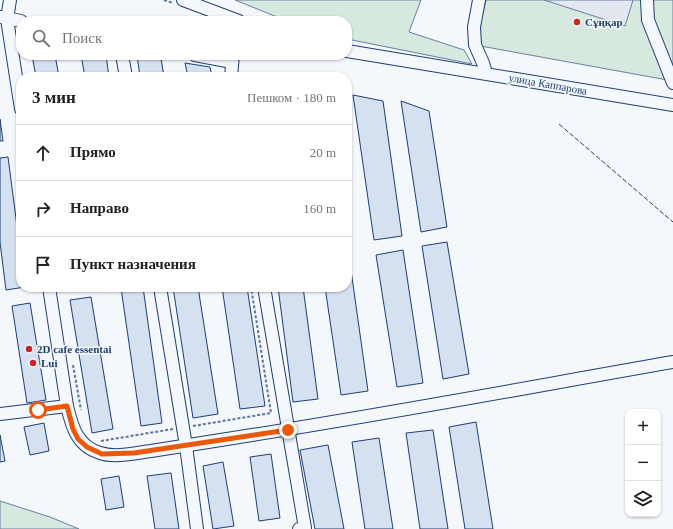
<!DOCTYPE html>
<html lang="ru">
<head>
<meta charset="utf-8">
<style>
	body { margin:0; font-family:Georgia,serif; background:#f2f2f2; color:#202124 }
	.controls { position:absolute; right:12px; bottom:12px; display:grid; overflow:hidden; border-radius:8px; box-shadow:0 1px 3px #0004 }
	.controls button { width:36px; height:36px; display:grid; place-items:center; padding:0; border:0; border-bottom:1px solid #e0e0e0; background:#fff; color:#202124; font:20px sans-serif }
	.stop { position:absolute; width:12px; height:12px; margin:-9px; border:3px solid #ea580c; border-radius:50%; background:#fff }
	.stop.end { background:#ea580c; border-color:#fff; box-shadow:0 1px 4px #0008 }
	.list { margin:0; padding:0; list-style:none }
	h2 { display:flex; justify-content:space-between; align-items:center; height:52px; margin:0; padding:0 16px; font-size:17px }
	h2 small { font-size:13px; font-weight:400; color:#757577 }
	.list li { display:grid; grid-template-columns:26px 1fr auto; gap:12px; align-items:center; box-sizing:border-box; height:56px; padding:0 16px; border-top:1px solid #e0e0e0 }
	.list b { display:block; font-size:15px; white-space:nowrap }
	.list em { font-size:13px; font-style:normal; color:#757577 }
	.icon { flex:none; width:22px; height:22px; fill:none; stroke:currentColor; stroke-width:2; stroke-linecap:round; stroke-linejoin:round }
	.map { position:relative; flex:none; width:673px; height:529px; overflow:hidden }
	.search { position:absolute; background:#fff; box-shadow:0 1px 3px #0004; left:16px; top:16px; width:336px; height:44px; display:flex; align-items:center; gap:10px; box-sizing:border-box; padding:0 14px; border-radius:16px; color:#757577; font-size:15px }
	.panel { position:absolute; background:#fff; box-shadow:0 1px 3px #0004; left:16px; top:72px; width:336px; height:220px; border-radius:16px }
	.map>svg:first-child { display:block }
</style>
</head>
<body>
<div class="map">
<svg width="673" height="529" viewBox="0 0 673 529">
	<rect width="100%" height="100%" fill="#f4f7fb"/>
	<g fill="#d7e8df" stroke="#687fa3">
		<polygon points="235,0 421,0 409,32 464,50 472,64 347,39 347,21 287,21"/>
		<polygon points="486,0 673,0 673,81 475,45"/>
		<polygon points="0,501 50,517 79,529 0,529"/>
	</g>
	<polygon fill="#e3e8f0" stroke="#687fa3" points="544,0 633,0 625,26"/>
	<g fill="#d5e0f0" stroke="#1d3f73">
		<polygon points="32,55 55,55 59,77 36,77"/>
		<polygon points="81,55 106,55 109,77 85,77"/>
		<polygon points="137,55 146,55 161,58 164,77 140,77"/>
		<polygon points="185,63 210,67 212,77 188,77"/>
		<polygon points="353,95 383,101 402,236 374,240"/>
		<polygon points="401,101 429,111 447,227 421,232"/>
		<polygon points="0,119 3,141 0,141"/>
		<polygon points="8,157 21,257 21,287 25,287 6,290 0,242 0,158"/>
		<polygon points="447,242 469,374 443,379 422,246"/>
		<polygon points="403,250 423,383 397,387 376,255"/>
		<polygon points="347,256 349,256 368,391 341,395 325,287 347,287"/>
		<polygon points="129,287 143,287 162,423 141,426 121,288"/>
		<polygon points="173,287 198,287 218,414 193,418"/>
		<polygon points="222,287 247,287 265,406 240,409"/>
		<polygon points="278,287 303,287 318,399 293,402"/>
		<polygon points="91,297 113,429 92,433 70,300"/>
		<polygon points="30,303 46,400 27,403 12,306"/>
		<polygon points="476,422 493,529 465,529 449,427"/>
		<polygon points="44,423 49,451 30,455 24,427"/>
		<polygon points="433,430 448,529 420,529 406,433"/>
		<polygon points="0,435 5,461 0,462"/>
		<polygon points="379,438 393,529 365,529 352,442"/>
		<polygon points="328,445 344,529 315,529 300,450"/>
		<polygon points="271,454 280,518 259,521 250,457"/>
		<polygon points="223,462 234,526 213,529 203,466"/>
		<polygon points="171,473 179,529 155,529 147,476"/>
		<polygon points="119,476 124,507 106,510 101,479"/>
	</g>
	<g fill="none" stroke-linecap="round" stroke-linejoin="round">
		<g stroke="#1d3f73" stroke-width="14">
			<g id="minor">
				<polyline points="10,0 7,19 21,109"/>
				<polyline points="183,0 239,21"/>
				<polyline points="479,0 474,27 475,45 483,63 486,73"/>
				<polyline points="647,0 648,20 673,83"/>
				<polyline points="1,17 21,21"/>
				<polyline points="347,51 673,105"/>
				<polyline points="122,55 126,77"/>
				<polyline points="195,55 232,62"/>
				<polyline points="231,77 233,55"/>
				<polyline points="160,287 186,446 197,529"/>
				<polyline points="264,287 305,528 299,529"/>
				<path d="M67 406C72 427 77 446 100 453 115 458 135 453 151 451 176 447 202 443 227 439 376 416 525 388 673 362"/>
				<polyline points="0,414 67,406 49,287"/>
			</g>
		</g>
		<g stroke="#5e769c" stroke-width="2" stroke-dasharray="3 2" stroke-linecap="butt">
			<polyline points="164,0 173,3"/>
			<polyline points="73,365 81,410"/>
			<polyline points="193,426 271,413 251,287"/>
			<polyline points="101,441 173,429"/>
		</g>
		<use href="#minor" stroke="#f4f7fb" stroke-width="12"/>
		<polyline stroke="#1d3f73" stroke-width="1" stroke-dasharray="5 2" stroke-linecap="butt" points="559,124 673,222"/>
	</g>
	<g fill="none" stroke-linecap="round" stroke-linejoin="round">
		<polyline stroke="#ea580c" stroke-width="5" points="38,410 67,406 73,429 78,439 87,447 102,454 134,453 288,430"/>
	</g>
	<g fill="#c62828" stroke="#f4f7fb" stroke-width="1.5">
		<circle cx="577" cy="22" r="4"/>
		<circle cx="29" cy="349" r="4"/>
		<circle cx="33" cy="363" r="4"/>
	</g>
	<g text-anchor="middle" stroke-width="3" stroke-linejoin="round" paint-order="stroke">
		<g font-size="11" font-weight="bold" fill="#1d3f73" stroke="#f4f7fb" text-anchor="start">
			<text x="585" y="26">Сұңқар</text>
			<text x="37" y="353">2D cafe essentai</text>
			<text x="41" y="367">Lui</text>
		</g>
		<g font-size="11" fill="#1d3f73" stroke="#f4f7fb">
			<text transform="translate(548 84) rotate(10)" y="4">улица Каппарова</text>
		</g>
	</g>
</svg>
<div class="controls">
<button>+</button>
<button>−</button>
<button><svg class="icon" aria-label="layers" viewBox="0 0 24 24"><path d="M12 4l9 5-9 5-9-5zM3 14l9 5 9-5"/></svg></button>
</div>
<div class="stop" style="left:38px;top:410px"></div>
<div class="stop end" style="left:288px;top:430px"></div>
<div class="search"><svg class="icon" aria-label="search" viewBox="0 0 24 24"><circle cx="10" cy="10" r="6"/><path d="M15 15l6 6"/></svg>Поиск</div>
<section class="panel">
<h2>3 мин<small>Пешком · 180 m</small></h2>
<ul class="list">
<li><svg class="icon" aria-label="ahead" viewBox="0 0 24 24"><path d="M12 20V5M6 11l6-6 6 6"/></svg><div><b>Прямо</b></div><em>20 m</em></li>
<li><svg class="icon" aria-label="right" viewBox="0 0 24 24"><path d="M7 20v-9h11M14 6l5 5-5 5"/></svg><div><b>Направо</b></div><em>160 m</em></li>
<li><svg class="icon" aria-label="arrive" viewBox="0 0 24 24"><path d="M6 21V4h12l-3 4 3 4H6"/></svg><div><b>Пункт назначения</b></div></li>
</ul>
</section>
</div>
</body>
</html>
